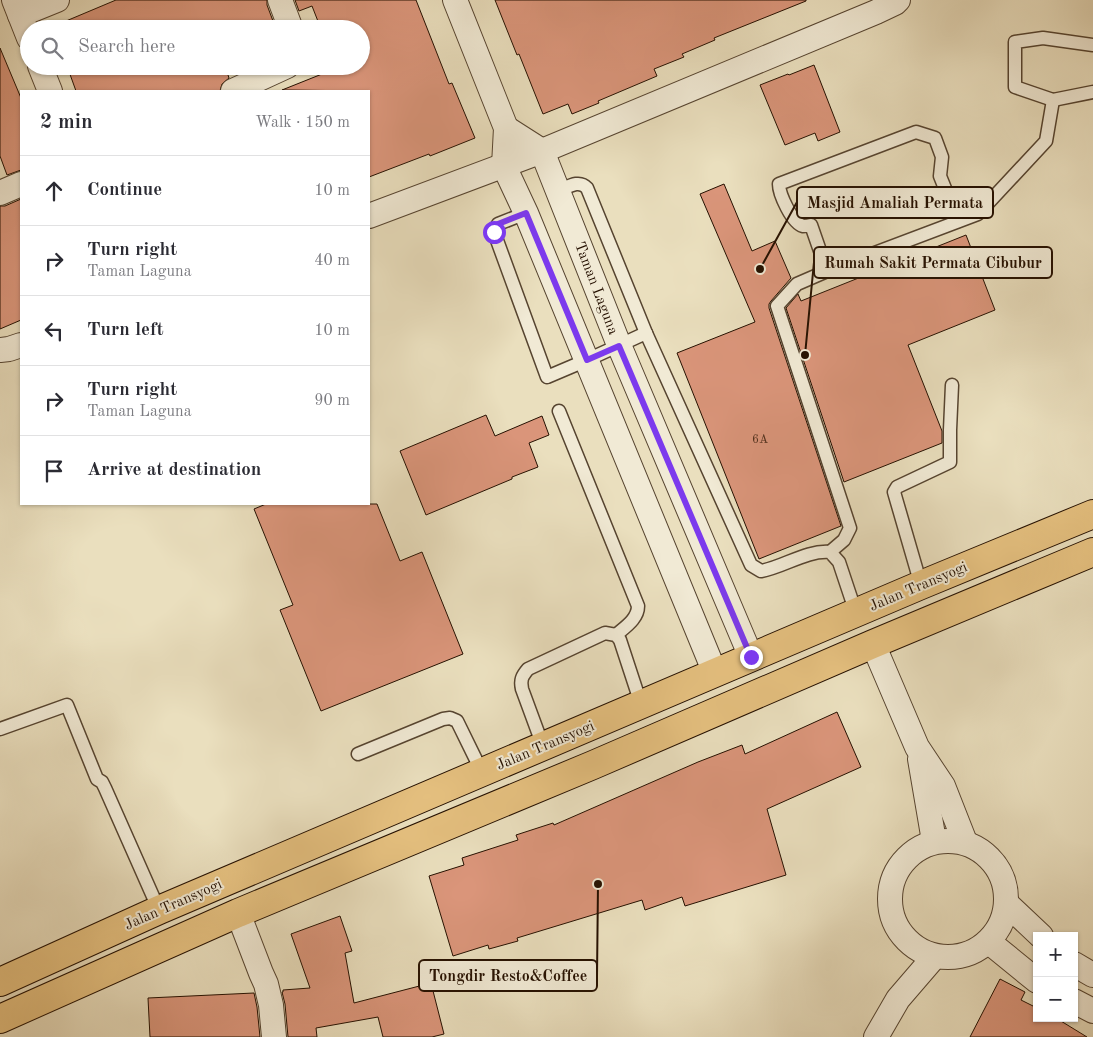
<!DOCTYPE html>
<html lang="en">
<head>
<meta charset="utf-8">
<style>
	body { margin:0; font-family:"Old Standard TT",serif; background:#f7f7f7; color:#2b2b33 }
	.controls { position:absolute; right:15px; bottom:15px; display:grid; overflow:hidden; border-radius:0px; box-shadow:0 1px 4px #0004 }
	.controls button { width:45px; height:45px; display:grid; place-items:center; padding:0; border:0; border-bottom:1px solid #e1e1e2; background:#fff; color:#2b2b33; font:25px sans-serif }
	.stop { position:absolute; width:15px; height:15px; margin:-11px; border:4px solid #7c3aed; border-radius:50%; background:#fff }
	.stop.end { background:#7c3aed; border-color:#fff; box-shadow:0 1px 5px #0008 }
	.list { margin:0; padding:0; list-style:none }
	h2 { display:flex; justify-content:space-between; align-items:center; height:65px; margin:0; padding:0 20px; font-size:21px }
	h2 small { font-size:16px; font-weight:400; color:#7c7c81 }
	.list li { display:grid; grid-template-columns:32px 1fr auto; gap:15px; align-items:center; box-sizing:border-box; height:70px; padding:0 20px; border-top:1px solid #e1e1e2 }
	.list b { display:block; font-size:19px; white-space:nowrap }
	.list p { margin:0; font-size:16px; white-space:nowrap; color:#7c7c81 }
	.list em { font-size:16px; font-style:normal; color:#7c7c81 }
	.icon { flex:none; width:28px; height:28px; fill:none; stroke:currentColor; stroke-width:2; stroke-linecap:round; stroke-linejoin:round }
	.map { position:relative; flex:none; width:1093px; height:1037px; overflow:hidden }
	.search { position:absolute; background:#fff; box-shadow:0 1px 4px #0004; left:20px; top:20px; width:350px; height:55px; display:flex; align-items:center; gap:12px; box-sizing:border-box; padding:0 18px; border-radius:28px; color:#7c7c81; font-size:19px }
	.panel { position:absolute; background:#fff; box-shadow:0 1px 4px #0004; left:20px; top:90px; width:350px; height:415px; border-radius:0px }
	.map>svg:first-child { display:block }
</style>
</head>
<body>
<div class="map">
<svg width="1093" height="1037" viewBox="0 0 1093 1037">
	<rect width="100%" height="100%" fill="#eadfbe"/>
	<filter id="stains"><feTurbulence type="fractalNoise" baseFrequency=".004" numOctaves="4"/><feColorMatrix values="0 0 0 0 .2 0 0 0 0 .09 0 0 0 0 .02 0 0 0 .5 -.17"/></filter>
	<radialGradient id="worn" r=".72"><stop offset=".6" stop-color="#630" stop-opacity="0"/><stop offset="1" stop-color="#630" stop-opacity=".3"/></radialGradient>
	<g fill="#da957a" stroke="#251000">
		<polygon points="116,0 267,0 267,5 276,29 47,29"/>
		<polygon points="295,0 416,0 449,84 452,83 475,138 430,156 429,154 369,177 369,91 282,90 342,66 361,66 361,29 321,29 312,6 299,11"/>
		<polygon points="495,0 806,0 806,1 714,38 715,40 682,54 684,57 654,69 657,76 598,101 599,103 572,114 568,104 543,114 519,54 517,55"/>
		<polygon points="0,48 21,98 21,170 7,175 0,156"/>
		<polygon points="814,65 840,132 818,141 815,133 785,145 760,85 788,74 789,75"/>
		<polygon points="67,66 225,66 229,78 222,84 220,91 76,91"/>
		<polygon points="724,184 752,251 775,241 791,278 771,301 769,304 769,308 841,526 759,559 677,353 755,322 700,194"/>
		<polygon points="21,199 21,320 0,329 0,206 5,206"/>
		<polygon points="966,235 995,310 908,345 942,431 942,443 844,482 786,308 798,294 801,301"/>
		<polygon points="486,415 495,436 542,416 549,435 529,443 538,467 512,477 512,479 426,515 400,451"/>
		<polygon points="266,504 377,504 400,561 422,552 463,654 321,711 280,610 293,605 254,509"/>
		<polygon points="837,712 861,767 767,809 786,875 685,906 682,897 645,910 642,900 517,938 518,941 489,949 488,945 453,956 429,876 464,865 462,858 518,840 516,835 553,823 554,825 698,762 742,745 745,754"/>
		<polygon points="340,916 352,951 345,953 354,1003 431,983 444,1034 432,1037 383,1037 378,1017 316,1028 317,1037 288,1037 285,1004 282,992 283,992 283,990 310,988 291,934"/>
		<polygon points="1000,979 1025,992 1021,1000 1037,1008 1037,1018 1056,1018 1087,1037 970,1037"/>
		<polygon points="254,993 257,1007 260,1037 150,1037 148,998"/>
	</g>
	<g fill="none" stroke-linecap="round" stroke-linejoin="round">
		<g stroke="#564430" stroke-width="15">
			<g id="service">
				<polyline points="1093,45 1043,38 1015,42 1015,87 1053,100 1093,92"/>
				<path d="M558 191C568 187 579 179 587 188L646 333 751 565 761 571C784 567 806 550 830 552L839 562 856 613"/>
				<polyline points="526,213 498,224 494,232 547,377 587,360 646,333"/>
				<path d="M827 271 811 225C808 226 806 226 803 226 792 223 779 194 779 184L916 132 935 138 942 157 940 176 958 221"/>
				<path d="M559 411 638 606C638 619 625 627 616 635"/>
				<polyline points="830,552 844,540 850,528 777,306 797,284 827,271 978,214 1046,141 1053,100"/>
				<polyline points="921,585 894,492 897,487 950,462 950,430 952,385"/>
				<polyline points="0,729 67,705 97,779 102,782 105,788 159,910"/>
				<path d="M543 746 522 689C520 680 522 676 528 669L605 633 616 635 620 640 641 704"/>
				<polyline points="358,754 443,719 450,718 457,721 482,772"/>
			</g>
		</g>
		<g stroke="#564430" stroke-width="26">
			<g id="minor">
				<polyline points="14,0 29,38"/>
				<polyline points="280,0 291,29"/>
				<polyline points="455,0 506,128 504,166 526,213 715,673"/>
				<polyline points="20,15 57,0"/>
				<polyline points="40,66 50,91"/>
				<polyline points="233,91 287,66"/>
				<polyline points="506,128 542,151 619,345 751,657"/>
				<polyline points="0,193 21,184"/>
				<polyline points="369,216 542,151 876,12 895,3 898,0"/>
				<polyline points="0,350 9,349 21,345"/>
				<polyline points="873,644 917,747 943,786 965,842"/>
				<polyline points="920,759 934,841"/>
				<circle cx="948" cy="899" r="58"/>
				<polyline points="1007,904 1041,936"/>
				<polyline points="238,913 261,973 266,984 271,1005 274,1037"/>
				<polyline points="989,942 1037,981"/>
				<polyline points="1074,964 1093,975"/>
				<polyline points="1074,1001 1093,1011"/>
				<polyline points="876,1037 898,999 935,956"/>
			</g>
		</g>
		<g stroke="#251000" stroke-width="30">
			<g id="trunk">
				<polyline points="0,982 159,910 921,585 1093,514"/>
				<polyline points="0,1019 238,913 593,765 873,644 1093,552"/>
			</g>
		</g>
		<use href="#service" stroke="#f1ead5" stroke-width="12"/>
		<use href="#minor" stroke="#f1ead5" stroke-width="24"/>
		<use href="#trunk" stroke="#e5c07f" stroke-width="28"/>
	</g>
	<g fill="none" stroke-linecap="round" stroke-linejoin="round">
		<polyline stroke="#7c3aed" stroke-width="6" points="494,232 498,224 526,213 587,360 619,346 751,657"/>
	</g>
	<g text-anchor="middle" stroke-width="4" stroke-linejoin="round" paint-order="stroke">
		<g font-size="12" fill="#52311e">
			<text x="760" y="443">6A</text>
		</g>
		<g font-size="15" fill="#251000" stroke="#f1ead5">
			<text transform="translate(597 288) rotate(69)" y="5">Taman Laguna</text>
			<text transform="translate(918 586) rotate(-23)" y="5">Jalan Transyogi</text>
			<text transform="translate(545 745) rotate(-23)" y="5">Jalan Transyogi</text>
			<text transform="translate(173 904) rotate(-24)" y="5">Jalan Transyogi</text>
		</g>
	</g>
	<path fill="none" stroke="#251000" stroke-width="2" d="M760 269L797 202M805 355L814 262M598 884L597 976"/>
	<g fill="#251000" stroke="#f1ead5" stroke-width="2">
		<circle cx="760" cy="269" r="5"/>
		<circle cx="805" cy="355" r="5"/>
		<circle cx="598" cy="884" r="5"/>
	</g>
	<g fill="#f1ead5" stroke="#251000" stroke-width="2">
		<rect x="797" y="187" width="196" height="31" rx="5"/>
		<rect x="814" y="247" width="238" height="31" rx="5"/>
		<rect x="419" y="960" width="178" height="31" rx="5"/>
	</g>
	<g font-size="16" text-anchor="middle" font-weight="bold" fill="#251000">
		<text x="895" y="208">Masjid Amaliah Permata</text>
		<text x="933" y="268">Rumah Sakit Permata Cibubur</text>
		<text x="508" y="981">Tongdir Resto&amp;Coffee</text>
	</g>
	<rect width="100%" height="100%" filter="url(#stains)"/>
	<rect width="100%" height="100%" fill="url(#worn)"/>
</svg>
<div class="controls">
<button>+</button>
<button>−</button>
</div>
<div class="stop" style="left:494px;top:232px"></div>
<div class="stop end" style="left:751px;top:657px"></div>
<div class="search"><svg class="icon" aria-label="search" viewBox="0 0 24 24"><circle cx="10" cy="10" r="6"/><path d="M15 15l6 6"/></svg>Search here</div>
<section class="panel">
<h2>2 min<small>Walk · 150 m</small></h2>
<ul class="list">
<li><svg class="icon" aria-label="ahead" viewBox="0 0 24 24"><path d="M12 20V5M6 11l6-6 6 6"/></svg><div><b>Continue</b></div><em>10 m</em></li>
<li><svg class="icon" aria-label="right" viewBox="0 0 24 24"><path d="M7 20v-9h11M14 6l5 5-5 5"/></svg><div><b>Turn right</b><p>Taman Laguna</p></div><em>40 m</em></li>
<li><svg class="icon" aria-label="left" viewBox="0 0 24 24"><path d="M17 20v-9H6M10 6l-5 5 5 5"/></svg><div><b>Turn left</b></div><em>10 m</em></li>
<li><svg class="icon" aria-label="right" viewBox="0 0 24 24"><path d="M7 20v-9h11M14 6l5 5-5 5"/></svg><div><b>Turn right</b><p>Taman Laguna</p></div><em>90 m</em></li>
<li><svg class="icon" aria-label="arrive" viewBox="0 0 24 24"><path d="M6 21V4h12l-3 4 3 4H6"/></svg><div><b>Arrive at destination</b></div></li>
</ul>
</section>
</div>
</body>
</html>
